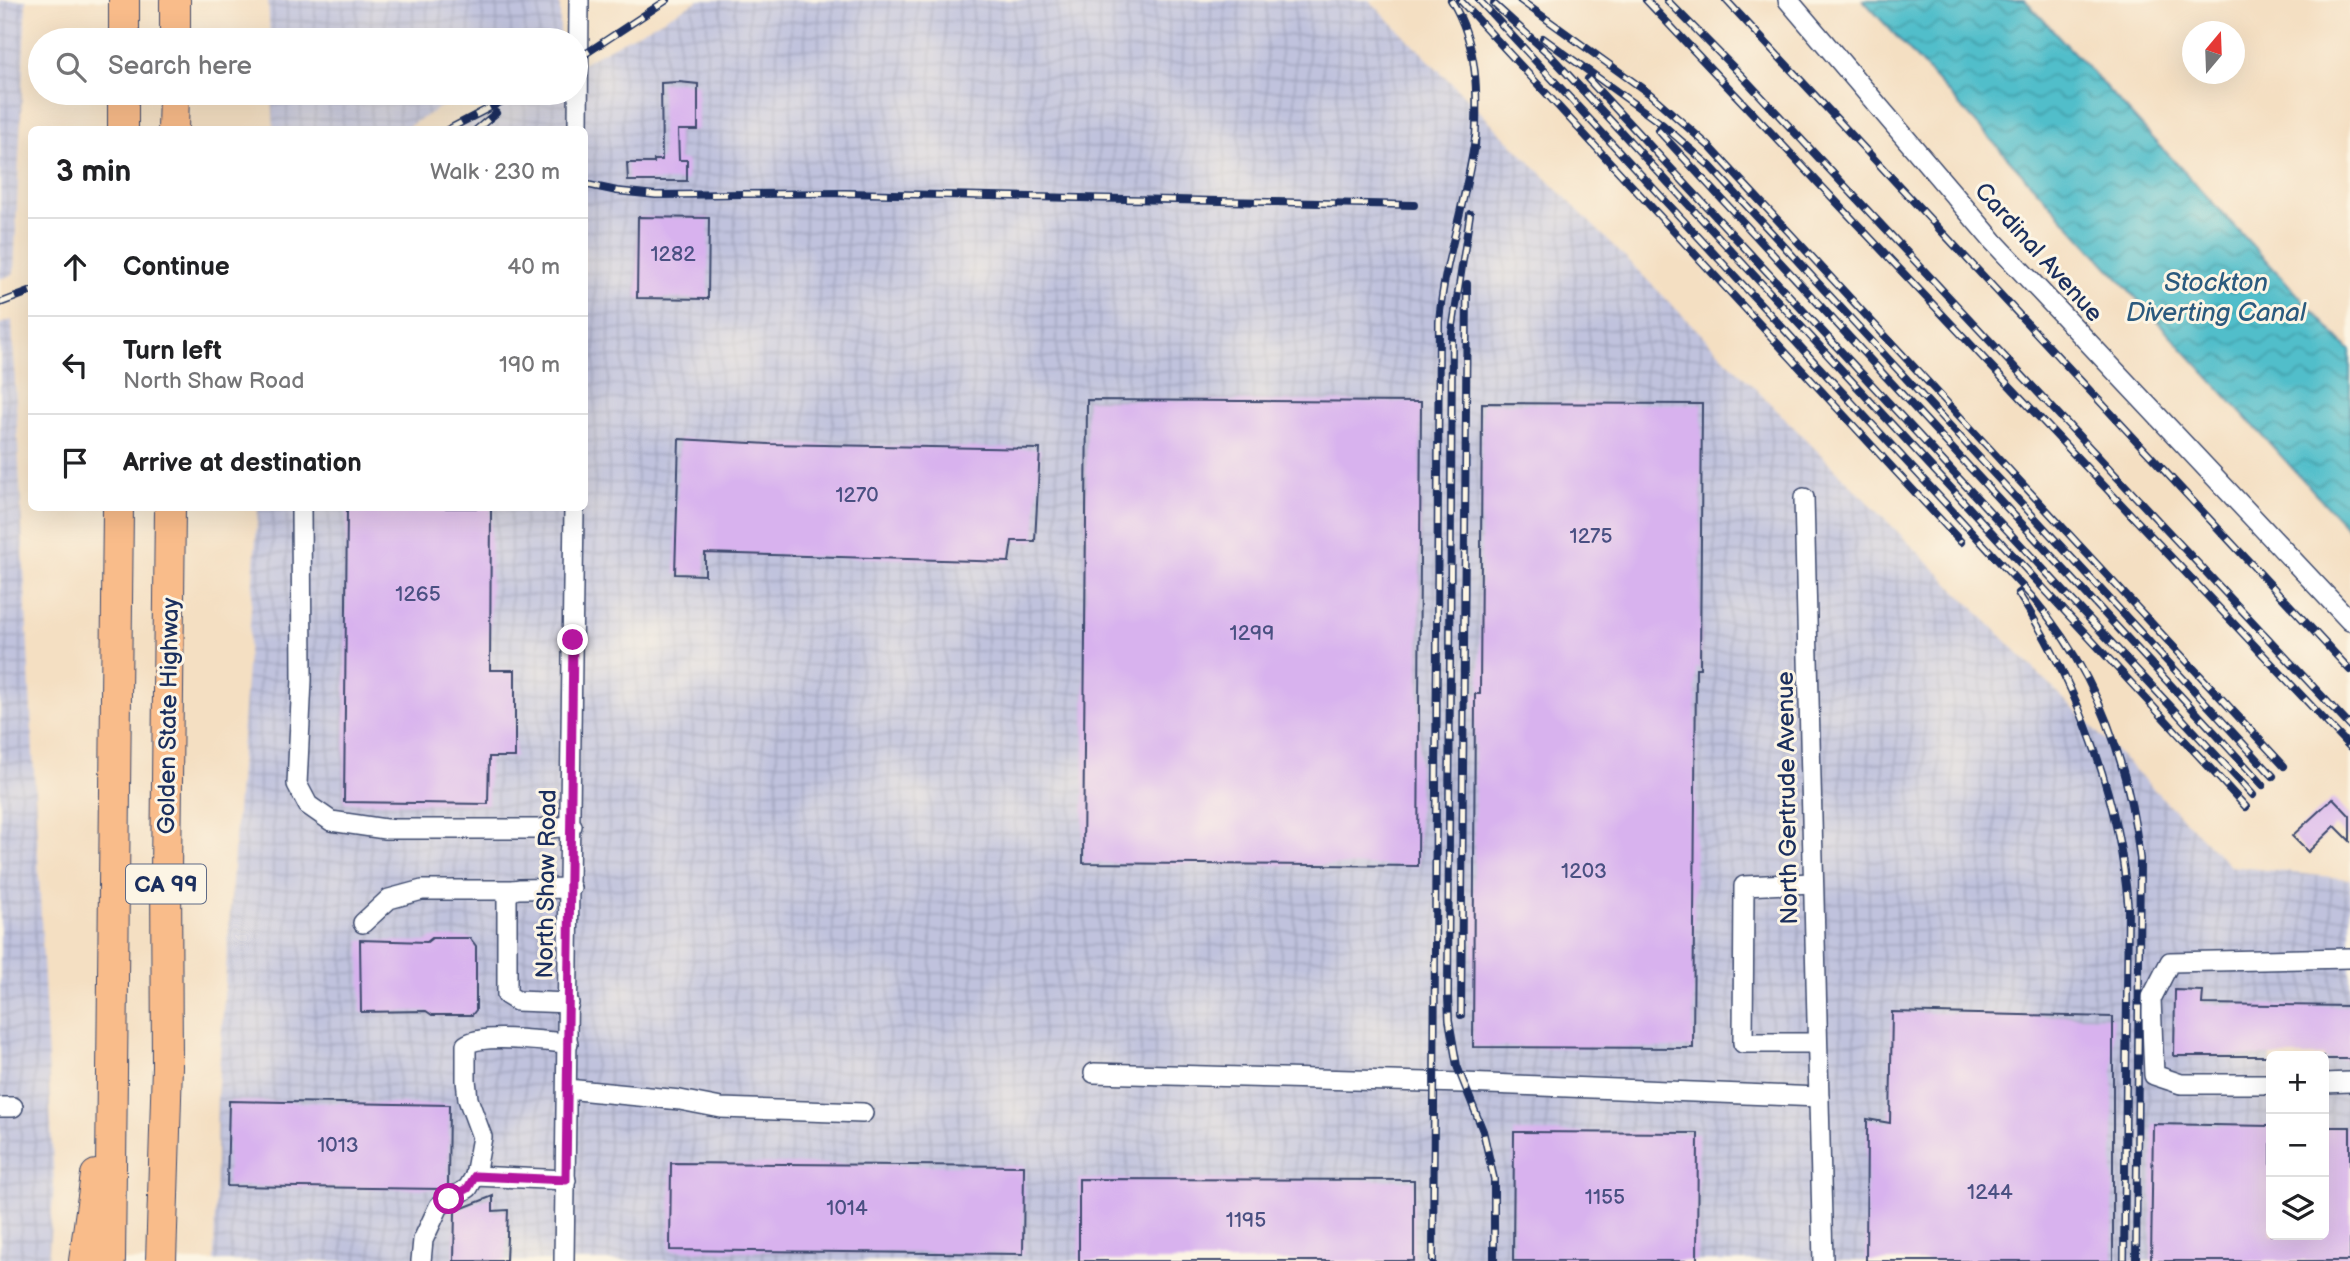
<!DOCTYPE html>
<html lang="en">
<head>
<meta charset="utf-8">
<style>
	body { margin:0; font-family:"Balsamiq Sans",sans-serif; background:#f6f6f6; color:#202124 }
	.controls { position:absolute; right:21px; bottom:21px; display:grid; overflow:hidden; border-radius:10px; box-shadow:0 7px 28px #0002 }
	.controls button { width:63px; height:63px; display:grid; place-items:center; padding:0; border:0; border-bottom:2px solid #e0e0e0; background:#fff; color:#202124; font:35px sans-serif }
	.compass { position:absolute; left:2182px; top:21px; width:63px; height:63px; border-radius:50%; background:#fff; box-shadow:0 7px 28px #0002; rotate:19deg }
	.stop { position:absolute; width:21px; height:21px; margin:-16px; border:5px solid #b5179e; border-radius:50%; background:#fff }
	.stop.end { background:#b5179e; border-color:#fff; box-shadow:0 2px 7px #0008 }
	.list { margin:0; padding:0; list-style:none }
	h2 { display:flex; justify-content:space-between; align-items:center; height:91px; margin:0; padding:0 28px; font-size:30px }
	h2 small { font-size:23px; font-weight:400; color:#757577 }
	.list li { display:grid; grid-template-columns:46px 1fr auto; gap:21px; align-items:center; box-sizing:border-box; height:98px; padding:0 28px; border-top:2px solid #e0e0e0 }
	.list b { display:block; font-size:26px; white-space:nowrap }
	.list p { margin:0; font-size:23px; white-space:nowrap; color:#757577 }
	.list em { font-size:23px; font-style:normal; color:#757577 }
	.icon { flex:none; width:38px; height:38px; fill:none; stroke:currentColor; stroke-width:2; stroke-linecap:round; stroke-linejoin:round }
	.map { position:relative; flex:none; width:2350px; height:1261px; overflow:hidden }
	.search { position:absolute; background:#fff; box-shadow:0 7px 28px #0002; left:28px; top:28px; width:560px; height:77px; display:flex; align-items:center; gap:18px; box-sizing:border-box; padding:0 24px; border-radius:38px; color:#757577; font-size:26px }
	.panel { position:absolute; background:#fff; box-shadow:0 7px 28px #0002; left:28px; top:126px; width:560px; height:385px; border-radius:10px }
	.map>svg:first-child { display:block }
</style>
</head>
<body>
<div class="map">
<svg width="2350" height="1261" viewBox="0 0 2350 1261">
	<defs>
		<pattern id="industrial-grid" width="8" height="8" patternUnits="userSpaceOnUse" patternTransform="scale(1.75)"><rect width="8" height="8" fill="#c0c2dd"/><path d="M0 4h8M4 0v8" fill="none" stroke="#a4a7c0"/></pattern>
		<pattern id="water-waves" width="16" height="10" patternUnits="userSpaceOnUse" patternTransform="scale(1.75)"><rect width="16" height="10" fill="#51beca"/><path d="M0 5q4-4 8 0t8 0" fill="none" stroke="#429ba7"/></pattern>
	</defs>
	<rect width="100%" height="100%" fill="#fcf5e5"/>
	<filter id="ink" filterUnits="userSpaceOnUse"><feTurbulence type="fractalNoise" baseFrequency=".0143" numOctaves="2"/><feDisplacementMap in="SourceGraphic" scale="14" xChannelSelector="R" yChannelSelector="G"/><feConvolveMatrix kernelMatrix="1 2 1 2 8 2 1 2 1" color-interpolation-filters="sRGB"/></filter>
	<filter id="wash" filterUnits="userSpaceOnUse"><feTurbulence type="fractalNoise" baseFrequency=".00686" numOctaves="4" result="noise"/><feDisplacementMap in="SourceGraphic" scale="28" xChannelSelector="R" yChannelSelector="G"/><feGaussianBlur stdDeviation="1.57" result="paint"/><feColorMatrix in="noise" values="0 0 0 0 0 0 0 0 0 0 0 0 0 0 0 0 0 1.4 0 .05"/><feComposite in="paint" operator="in"/></filter>
	<g filter="url(#wash)">
		<rect width="100%" height="100%" fill="#f4dfc2"/>
		<g fill="url(#industrial-grid)" fill-rule="evenodd">
			<polygon points="0,0 26,0 14,274 0,279"/>
			<polygon points="268,0 560,0 560,35 551,40 270,40"/>
			<path d="M699 0H1369L2230 866 2350 879V1261H214L217 1099 258 508H584V130L456 129 525 93H576V66ZM2271 1056H2324V1235H2271Z"/>
			<polygon points="272,93 464,93 402,130 274,129"/>
			<polygon points="12,320 54,1185 48,1261 0,1261 0,324"/>
		</g>
		<polygon fill="url(#water-waves)" stroke="#367694" stroke-width="2" points="1863,0 2025,0 2350,351 2350,531"/>
		<g id="blocks">
			<g fill="#d8b2ee">
				<polygon points="679,82 698,84 698,130 678,130 679,160 687,160 687,181 628,181 627,163 654,163 654,160 662,160 661,83"/>
				<polygon points="638,217 709,218 708,299 637,298"/>
				<polygon points="1087,400 1421,402 1418,866 1083,863"/>
				<polygon points="1482,403 1702,404 1700,668 1696,668 1693,1048 1473,1047 1475,694 1480,694"/>
				<polygon points="679,439 769,444 1040,449 1035,541 1012,541 1009,562 705,553 705,575 675,574"/>
				<polygon points="347,508 491,508 490,670 515,670 515,757 489,757 488,804 344,802"/>
				<polygon points="2333,798 2350,816 2350,841 2335,826 2308,852 2292,836"/>
				<polygon points="432,938 470,938 476,946 476,1010 472,1015 432,1015 426,1011 361,1012 360,940 427,942"/>
				<polygon points="2175,990 2203,991 2202,1004 2350,1006 2350,1059 2324,1059 2324,1056 2174,1056"/>
				<polygon points="1892,1012 2113,1017 2113,1261 1866,1261 1867,1119 1890,1123"/>
				<polygon points="229,1101 449,1105 448,1186 442,1189 227,1186"/>
				<polygon points="2153,1124 2271,1126 2271,1235 2324,1235 2324,1127 2350,1127 2350,1261 2151,1261"/>
				<polygon points="1514,1132 1698,1133 1697,1261 1513,1261"/>
				<polygon points="671,1163 1024,1166 1023,1254 670,1250"/>
				<polygon points="1079,1179 1414,1180 1414,1261 1079,1261"/>
				<polygon points="493,1196 493,1211 508,1210 506,1261 454,1261 455,1211"/>
			</g>
		</g>
	</g>
	<g filter="url(#ink)">
		<use href="#blocks" fill-opacity="0" stroke="#3c496d" stroke-width="2"/>
		<g fill="none" stroke-linecap="round" stroke-linejoin="round">
			<g stroke="#3c496d" stroke-width="22">
				<g id="minor">
					<polyline points="1788,0 1994,242 2350,621"/>
					<polyline points="578,130 579,0"/>
					<polyline points="1804,498 1823,1261"/>
					<polyline points="301,508 302,680 297,784 308,805 331,821 385,829 538,829 572,826"/>
					<polyline points="1813,883 1744,886 1743,1043 1817,1043"/>
					<polyline points="363,923 389,899 422,890 513,890"/>
					<polyline points="569,1003 517,1001 507,995 507,896 513,890 519,889 571,888"/>
					<polyline points="1094,1073 1463,1083 1819,1097"/>
					<polyline points="2324,1083 2350,1082"/>
					<polyline points="2271,1084 2181,1084 2154,1075 2151,999 2170,962 2350,958"/>
					<polyline points="567,1089 680,1100 721,1108 863,1113"/>
					<polyline points="0,1107 13,1107"/>
					<polyline points="475,1176 566,1180"/>
					<path d="M421 1261 423 1240 439 1206 468 1188 475 1176 482 1137 468 1099 466 1080V1045C483 1032 545 1042 568 1043"/>
					<polyline points="564,1261 574,508"/>
				</g>
			</g>
			<g stroke="#3c496d" stroke-width="32">
				<g id="highway">
					<polyline points="124,0 124,40"/>
					<polyline points="175,40 175,0"/>
					<polyline points="123,130 123,93"/>
					<polyline points="173,130 174,93"/>
					<polyline points="84,1261 96,1175"/>
					<polyline points="110,1261 118,508"/>
					<polyline points="161,1261 167,1066 166,873 170,508"/>
				</g>
			</g>
			<use href="#minor" stroke="#fff" stroke-width="19"/>
			<use href="#highway" stroke="#f9bc8a" stroke-width="30"/>
			<g stroke="#1b2f5e" stroke-width="8">
				<g id="rail">
					<path d="M1451 0C1479 45 1478 96 1475 147"/>
					<polyline points="1460,0 1961,542"/>
					<path d="M1479 0 2033 598C2096 672 2129 763 2140 859L2136 1261"/>
					<polyline points="1520,0 1650,94 1710,147 2284,766"/>
					<polyline points="1646,0 2350,747"/>
					<polyline points="1667,0 1742,76 2350,726"/>
					<polyline points="1726,0 2350,670"/>
					<polyline points="1494,4 1550,55 2246,807"/>
					<polyline points="1543,38 1663,125 1710,166 2273,776"/>
					<polyline points="576,60 667,0"/>
					<polyline points="1588,79 2253,795"/>
					<polyline points="447,130 518,93"/>
					<polyline points="476,130 496,113"/>
					<polyline points="1658,130 2263,785"/>
					<polyline points="584,184 617,191 656,195 845,193 1414,205"/>
					<polyline points="1470,214 1452,332 1448,996 1449,1020 1457,1066 1483,1131 1494,1179 1494,1261"/>
					<polyline points="0,303 32,291"/>
					<path d="M2018 593C2078 686 2119 795 2128 906L2124 1261"/>
					<polyline points="1461,1015 1467,284"/>
					<path d="M1433 1261 1439 322C1444 259 1467 200 1475 138"/>
				</g>
			</g>
			<use href="#rail" stroke="#fcf5e5" stroke-width="5" stroke-dasharray="16" stroke-linecap="butt"/>
		</g>
	</g>
	<g fill="none" stroke-linecap="round" stroke-linejoin="round" filter="url(#ink)">
		<polyline stroke="#b5179e" stroke-width="9" points="449,1199 468,1188 475,1176 566,1180 573,640"/>
	</g>
	<g text-anchor="middle" stroke-width="6" stroke-linejoin="round" paint-order="stroke">
		<g font-size="21" fill="#4a5082">
			<text x="673" y="261">1282</text>
			<text x="857" y="502">1270</text>
			<text x="1591" y="543">1275</text>
			<text x="418" y="601">1265</text>
			<text x="1252" y="640">1299</text>
			<text x="1584" y="878">1203</text>
			<text x="338" y="1152">1013</text>
			<text x="1990" y="1199">1244</text>
			<text x="1605" y="1204">1155</text>
			<text x="847" y="1215">1014</text>
			<text x="1246" y="1227">1195</text>
		</g>
		<rect fill="#fcf5e5" stroke="#5e6a86" stroke-width="2" x="126" y="864.5" width="80" height="39" rx="5"/>
		<g font-size="23" font-weight="bold" fill="#1b2f5e">
			<text x="166" y="892">CA 99</text>
		</g>
		<g font-size="24" fill="#1b2f5e" stroke="#fcf5e5">
			<text transform="translate(2039 252) rotate(48)" y="8">Cardinal Avenue</text>
			<text transform="translate(168 716) rotate(-89)" y="8">Golden State Highway</text>
			<text transform="translate(1787 798) rotate(-91)" y="8">North Gertrude Avenue</text>
			<text transform="translate(546 884) rotate(-89)" y="8">North Shaw Road</text>
		</g>
		<g font-size="26" font-style="italic" fill="#2b5a7e" stroke="#fcf5e5">
			<text x="2216" y="291">Stockton<tspan x="2216" dy="30">Diverting Canal</tspan></text>
		</g>
	</g>
</svg>
<div class="controls">
<button>+</button>
<button>−</button>
<button><svg class="icon" aria-label="layers" viewBox="0 0 24 24"><path d="M12 4l9 5-9 5-9-5zM3 14l9 5 9-5"/></svg></button>
</div>
<svg class="compass" viewBox="-18 -18 36 36"><path d="M0-13l5 13h-10z" fill="#e53935"/><path d="M0 13l5-13h-10z" fill="#757577"/></svg>
<div class="stop" style="left:449px;top:1199px"></div>
<div class="stop end" style="left:573px;top:640px"></div>
<div class="search"><svg class="icon" aria-label="search" viewBox="0 0 24 24"><circle cx="10" cy="10" r="6"/><path d="M15 15l6 6"/></svg>Search here</div>
<section class="panel">
<h2>3 min<small>Walk · 230 m</small></h2>
<ul class="list">
<li><svg class="icon" aria-label="ahead" viewBox="0 0 24 24"><path d="M12 20V5M6 11l6-6 6 6"/></svg><div><b>Continue</b></div><em>40 m</em></li>
<li><svg class="icon" aria-label="left" viewBox="0 0 24 24"><path d="M17 20v-9H6M10 6l-5 5 5 5"/></svg><div><b>Turn left</b><p>North Shaw Road</p></div><em>190 m</em></li>
<li><svg class="icon" aria-label="arrive" viewBox="0 0 24 24"><path d="M6 21V4h12l-3 4 3 4H6"/></svg><div><b>Arrive at destination</b></div></li>
</ul>
</section>
</div>
</body>
</html>
